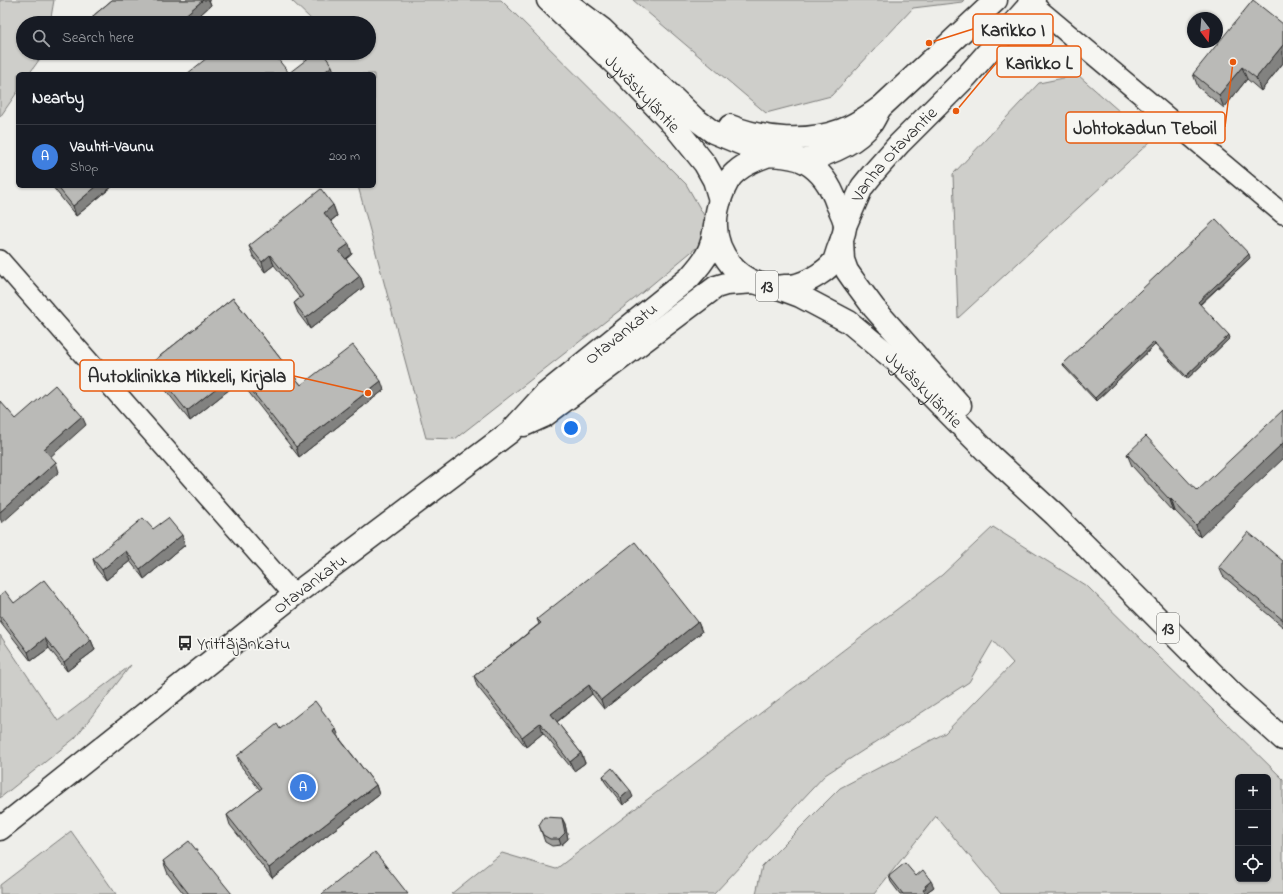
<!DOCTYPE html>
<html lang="en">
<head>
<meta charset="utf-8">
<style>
	body { margin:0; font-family:"Indie Flower",sans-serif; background:#20242c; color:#f1f3f6 }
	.controls { position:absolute; right:12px; bottom:12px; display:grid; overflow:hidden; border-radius:6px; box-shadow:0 1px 3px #0004 }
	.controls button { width:36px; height:36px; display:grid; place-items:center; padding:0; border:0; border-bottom:1px solid #363941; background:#171b24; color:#f1f3f6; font:20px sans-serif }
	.compass { position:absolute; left:1187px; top:12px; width:36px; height:36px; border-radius:50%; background:#171b24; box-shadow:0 1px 3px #0004; rotate:164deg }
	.you { position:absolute; left:571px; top:428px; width:14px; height:14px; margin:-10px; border:3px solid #fff; border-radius:50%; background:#1a73e8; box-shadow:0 0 0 6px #1a73e833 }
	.badge { display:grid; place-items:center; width:26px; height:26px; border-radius:50%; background:#7c3aed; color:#fff; font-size:13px; font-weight:700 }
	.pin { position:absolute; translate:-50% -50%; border:2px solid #fff; box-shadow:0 1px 4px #0006 }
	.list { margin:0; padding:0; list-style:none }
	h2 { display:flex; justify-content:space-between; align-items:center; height:52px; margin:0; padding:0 16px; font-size:17px }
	h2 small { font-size:13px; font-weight:400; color:#9ea1a6 }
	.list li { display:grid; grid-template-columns:26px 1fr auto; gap:12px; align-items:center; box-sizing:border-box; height:64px; padding:0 16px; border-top:1px solid #363941 }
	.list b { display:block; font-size:15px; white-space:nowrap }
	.list p { margin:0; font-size:13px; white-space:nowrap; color:#9ea1a6 }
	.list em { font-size:13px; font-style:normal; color:#9ea1a6 }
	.icon { flex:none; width:22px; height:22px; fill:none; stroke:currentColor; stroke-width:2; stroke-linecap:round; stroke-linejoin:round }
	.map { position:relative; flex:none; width:1283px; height:894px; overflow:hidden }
	.search { position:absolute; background:#171b24; box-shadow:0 1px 3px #0004; left:16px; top:16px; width:360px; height:44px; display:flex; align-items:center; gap:10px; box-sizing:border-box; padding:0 14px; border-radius:22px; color:#9ea1a6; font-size:15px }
	.panel { position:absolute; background:#171b24; box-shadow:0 1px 3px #0004; left:16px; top:72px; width:360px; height:116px; border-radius:6px }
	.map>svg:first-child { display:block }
</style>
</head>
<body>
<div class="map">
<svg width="1283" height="894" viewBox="0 0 1283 894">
	<rect width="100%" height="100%" fill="#eeeeea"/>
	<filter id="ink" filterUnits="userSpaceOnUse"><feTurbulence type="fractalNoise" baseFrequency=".025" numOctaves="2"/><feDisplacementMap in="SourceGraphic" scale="8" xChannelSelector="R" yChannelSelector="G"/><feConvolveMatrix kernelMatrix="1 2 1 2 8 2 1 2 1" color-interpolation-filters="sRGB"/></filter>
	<g filter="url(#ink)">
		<g fill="#cececa" stroke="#7c7c7a" fill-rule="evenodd">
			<polygon points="0,0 54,0 50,23 23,23 23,53 44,53 29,74 18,74 18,91 0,117"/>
			<polygon points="291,0 501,0 686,184 714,233 638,296 455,439 426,438 358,186 374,186 374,74 327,74 321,53 369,53 369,23 313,23 312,20"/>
			<polygon points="633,0 964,0 962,2 913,8 831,96 766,113"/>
			<polygon points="1078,75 1152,140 958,318 953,174 1039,83"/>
			<path d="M993 527 1088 587 1283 779V894H1001L936 816 874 894H756L762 866 840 788 945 733 1013 663 993 641 969 682 825 775 714 894H451L502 853 556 869 942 575ZM1238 777H1268V879H1238Z"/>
			<polygon points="0,635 58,721 131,665 75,738 0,798"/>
			<polygon points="71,831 116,894 0,894 0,885"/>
		</g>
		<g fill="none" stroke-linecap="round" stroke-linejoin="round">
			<g stroke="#2b2b2b" stroke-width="22">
				<g id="minor">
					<polyline points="1028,0 1283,214"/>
					<polyline points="0,260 294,595"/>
				</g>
			</g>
			<g stroke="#2b2b2b" stroke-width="25">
				<g id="major">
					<path d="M803 161C827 155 855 145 871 124 874 120 877 113 880 108L996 0"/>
					<path id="s1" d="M845 226 862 187 875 171 899 144 966 77 1034 0"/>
					<polyline points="524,425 544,416 716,287 726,284 755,282"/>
					<path id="s2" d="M0 829 294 595 510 432 544 395 689 278C706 259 712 251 715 225"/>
				</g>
			</g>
			<g stroke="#2b2b2b" stroke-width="25">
				<g id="highway">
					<path id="s3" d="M548 0 620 69 676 128 705 164 714 180 720 200"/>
					<polyline points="570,5 602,29 694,118 713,132 769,155"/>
					<path d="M730 126C765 140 807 143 842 130 856 125 868 116 880 108"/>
					<path d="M769 155C781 156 794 156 805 162 821 171 831 186 837 204 840 210 845 220 845 226 845 233 841 241 839 247 837 251 836 257 834 261 828 270 810 281 799 284 795 286 789 286 784 286 765 289 743 280 731 265 722 254 716 240 716 226 715 211 724 180 737 171 746 163 758 159 769 155Z"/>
					<polyline points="842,240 843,260 847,271 854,281 874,308 960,405"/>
					<path id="s4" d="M776 287 800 296 849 322 903 367 991 456 1055 515 1234 695 1283 739"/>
				</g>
			</g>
			<use href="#minor" stroke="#f6f6f2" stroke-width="19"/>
			<use href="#major" stroke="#f6f6f2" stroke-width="22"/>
			<use href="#highway" stroke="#f6f6f2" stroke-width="22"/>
		</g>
		<g fill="#a0a09d" stroke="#2b2b2b">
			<polygon points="112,0 209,0 211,5 191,23 95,23 93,16"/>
			<polygon points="1283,24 1283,63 1261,91 1247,79 1224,108 1198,87 1193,74"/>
			<polygon points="120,53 129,53 124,58"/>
			<polygon points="52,186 113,186 76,216"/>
			<polygon points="333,205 337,216 331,221 352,254 346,259 360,276 364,287 310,329 298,313 294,303 300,298 274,265 265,272 253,256 249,246"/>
			<polygon points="1250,258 1200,305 1230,338 1187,379 1155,345 1096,401 1064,367 1063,364"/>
			<polygon points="233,298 301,385 384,390 299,457 240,381 190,421 153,374 150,364"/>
			<polygon points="1127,454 1197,491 1200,537 1175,511 1174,512 1132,466"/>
			<polygon points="153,529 185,545 144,579 130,561 106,580 96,568 93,559"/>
			<polygon points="1283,561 1283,627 1223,576 1219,567"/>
			<polygon points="0,595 14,603 91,640 95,650 67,671 49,648 31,661 0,621"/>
			<polygon points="537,619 698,622 702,632 604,709 592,694 557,722 581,753 585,763 574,771 543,733 526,747 477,686 474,676 539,624"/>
			<polygon points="280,729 340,739 376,785 379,795 272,878 230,825 227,815 260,790 240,765 237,756"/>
			<polygon points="603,776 633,797 623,805 605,782"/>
			<polygon points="562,818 565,824 568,839 561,845 552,846 545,842 539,825"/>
			<polygon points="163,861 232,894 184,894 168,874"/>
			<polygon points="889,876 916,876 934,887 927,892 928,894 900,894 891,882"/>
		</g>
		<g fill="#828280" stroke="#2b2b2b">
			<polygon points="203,0 209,0 211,5 191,23 176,23"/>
			<polygon points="1283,45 1283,63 1261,91 1256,78"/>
			<polygon points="122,53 129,53 124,58"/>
			<polygon points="152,53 156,53 153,56"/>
			<polygon points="332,66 335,74 322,74"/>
			<polygon points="1242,67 1247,79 1224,108 1219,95"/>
			<polygon points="97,186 113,186 76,216 73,206"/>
			<polygon points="333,205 337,216 328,223 324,213"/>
			<polygon points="349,244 352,254 343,261 339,251"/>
			<polygon points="1249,254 1250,258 1199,305 1198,302"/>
			<polygon points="270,255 274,265 265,272 262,262"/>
			<polygon points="360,276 364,287 310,329 306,318"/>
			<polygon points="1229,335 1230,338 1187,379 1186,376"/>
			<polygon points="1154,342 1155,345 1096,401 1095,398"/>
			<polygon points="237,372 240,381 190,421 187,411"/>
			<polygon points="381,381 384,390 299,457 296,447"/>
			<polygon points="82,416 86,425 48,459 44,449"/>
			<polygon points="1283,443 1283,459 1200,537 1196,525"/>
			<polygon points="56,462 59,472 2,523 0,518 0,512"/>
			<polygon points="1171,499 1175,511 1174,512 1170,500"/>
			<polygon points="182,535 185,545 144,579 140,569"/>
			<polygon points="126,551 130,561 106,580 102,570"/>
			<polygon points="698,622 702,632 604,709 601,700"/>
			<polygon points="45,638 49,648 31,661 28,652"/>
			<polygon points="91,640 95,650 67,671 64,662"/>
			<polygon points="589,685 592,694 554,724 551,714"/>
			<polygon points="540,723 543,733 526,747 522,737"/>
			<polygon points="336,729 340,739 337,741 334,732"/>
			<polygon points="581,753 585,763 574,771 570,762"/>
			<polygon points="376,785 379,795 272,878 269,868"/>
			<polygon points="630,790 633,797 623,805 621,798"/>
			<polygon points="562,818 565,824 568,839 561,845 559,839"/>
			<polygon points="931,881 934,887 927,892 928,894 925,894 923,890 925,886"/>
		</g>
		<g fill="#babab7" stroke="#2b2b2b">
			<polygon points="112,0 203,0 176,23 99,23 93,16"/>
			<polygon points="1253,0 1283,24 1283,45 1256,78 1242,67 1219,95 1193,74"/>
			<polygon points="213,53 273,53 289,73 315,53 323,53 332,66 322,74 187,74"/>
			<polygon points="57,186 97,186 73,206"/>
			<polygon points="321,189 333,205 324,213 349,244 339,251 360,276 306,318 294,303 303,296 270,255 262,262 249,246"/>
			<polygon points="1216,219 1249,254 1198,302 1229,335 1186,376 1154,342 1095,398 1063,364"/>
			<polygon points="233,298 301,385 353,345 381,381 296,447 237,372 187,411 150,364"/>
			<polygon points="55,385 82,416 44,449 56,462 0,512 0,401 16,419"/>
			<polygon points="1283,410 1283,443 1196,525 1171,499 1170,500 1127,454 1146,436 1197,491"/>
			<polygon points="143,518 153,529 168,518 182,535 140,569 126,551 102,570 93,559"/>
			<polygon points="1248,532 1283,561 1283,620 1219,567"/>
			<polygon points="635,542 698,622 601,700 589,685 551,714 581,753 570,762 540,723 522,737 474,676 541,623 537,619"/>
			<polygon points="44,580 91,640 64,662 45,638 28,652 0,615 0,595 5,591 14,603"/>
			<polygon points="315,701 336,729 334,732 376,785 269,868 227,815 262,788 237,756 277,724 280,729"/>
			<polygon points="612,768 630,790 621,798 603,776"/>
			<polygon points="544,817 562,818 565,833 559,839 550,839 543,835 539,825"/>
			<polygon points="189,841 232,894 189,894 163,861"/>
			<polygon points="375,852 408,894 322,894"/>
			<polygon points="905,863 916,876 923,870 931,881 925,886 926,888 923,890 926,894 903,894 889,876"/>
		</g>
	</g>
	<defs>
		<g id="bus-bare" transform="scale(1.2)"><path d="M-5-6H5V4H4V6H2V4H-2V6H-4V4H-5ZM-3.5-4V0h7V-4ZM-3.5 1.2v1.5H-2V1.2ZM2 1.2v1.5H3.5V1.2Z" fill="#2b2b2b" stroke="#f6f6f2" stroke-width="2.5" paint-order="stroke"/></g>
	</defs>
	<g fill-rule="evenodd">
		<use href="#bus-bare" x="185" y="643"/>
	</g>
	<g text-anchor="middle" stroke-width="3.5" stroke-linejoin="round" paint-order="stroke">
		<g fill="#f6f6f2" stroke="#686867" stroke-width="1">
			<rect x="756" y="271" width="22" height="30" rx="3"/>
			<rect x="1157" y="613" width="22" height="30" rx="3"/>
		</g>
		<g font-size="17" font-weight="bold" fill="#2b2b2b">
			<text x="767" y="292">13</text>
			<text x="1168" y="634">13</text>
		</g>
		<g font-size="18" fill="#2b2b2b" stroke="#f6f6f2">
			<text dy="6" stroke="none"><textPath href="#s3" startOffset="133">Jyväskyläntie</textPath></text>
			<text dy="6" stroke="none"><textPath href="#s1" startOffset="88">Vanha Otavantie</textPath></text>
			<text dy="6" stroke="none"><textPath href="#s2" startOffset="795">Otavankatu</textPath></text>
			<text dy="6" stroke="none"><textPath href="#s4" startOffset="182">Jyväskyläntie</textPath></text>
			<text dy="6" stroke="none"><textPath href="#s2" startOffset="395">Otavankatu</textPath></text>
		</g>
		<g font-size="18" fill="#2b2b2b" stroke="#f6f6f2" text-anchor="start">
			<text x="197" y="649">Yrittäjänkatu</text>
		</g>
	</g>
	<path fill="none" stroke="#e8590c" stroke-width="1.5" d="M929 43L973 29M956 111L997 62M1233 62L1225 127M368 393L294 376"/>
	<g fill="#e8590c" stroke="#f6f6f2" stroke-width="1.5">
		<circle cx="929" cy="43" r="4"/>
		<circle cx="956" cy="111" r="4"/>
		<circle cx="1233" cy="62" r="4"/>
		<circle cx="368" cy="393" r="4"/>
	</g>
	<g fill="#f6f6f2" stroke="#e8590c" stroke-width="1.5">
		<rect x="973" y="14" width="80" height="31" rx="4"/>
		<rect x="997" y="46" width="84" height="31" rx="4"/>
		<rect x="1066" y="112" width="159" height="31" rx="4"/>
		<rect x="80" y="360" width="214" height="31" rx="4"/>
	</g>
	<g font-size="19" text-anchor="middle" font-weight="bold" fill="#2b2b2b">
		<text x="1013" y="36">Karikko I</text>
		<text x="1039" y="69">Karikko L</text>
		<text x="1145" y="134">Johtokadun Teboil</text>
		<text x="187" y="382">Autoklinikka Mikkeli, Kirjala</text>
	</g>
</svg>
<div class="controls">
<button>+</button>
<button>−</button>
<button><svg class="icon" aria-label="locate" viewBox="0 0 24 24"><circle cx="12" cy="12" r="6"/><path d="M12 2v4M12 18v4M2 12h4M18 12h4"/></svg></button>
</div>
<svg class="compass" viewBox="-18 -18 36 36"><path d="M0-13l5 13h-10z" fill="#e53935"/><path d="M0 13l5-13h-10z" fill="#9ea1a6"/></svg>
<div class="you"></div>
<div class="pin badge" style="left:303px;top:787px;background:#3f7fe0">A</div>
<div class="search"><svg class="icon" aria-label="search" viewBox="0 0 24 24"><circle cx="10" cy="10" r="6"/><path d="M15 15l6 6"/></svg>Search here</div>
<section class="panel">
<h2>Nearby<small></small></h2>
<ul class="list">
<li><span class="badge" style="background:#3f7fe0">A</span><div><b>Vauhti-Vaunu</b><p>Shop</p></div><em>200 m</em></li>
</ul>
</section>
</div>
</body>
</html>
